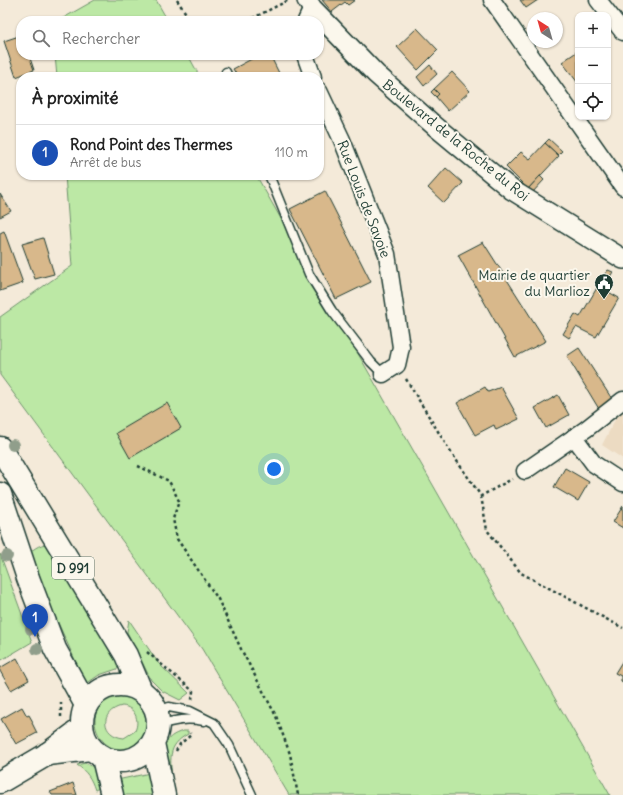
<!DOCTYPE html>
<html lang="fr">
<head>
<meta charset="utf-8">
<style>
	body { margin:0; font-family:Delius,sans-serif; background:#f2f2f2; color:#222 }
	.controls { position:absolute; right:12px; top:12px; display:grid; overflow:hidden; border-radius:8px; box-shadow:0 1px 3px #0004 }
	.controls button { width:36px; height:36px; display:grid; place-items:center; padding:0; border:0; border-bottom:1px solid #e0e0e0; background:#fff; color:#222; font:20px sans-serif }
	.compass { position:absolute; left:527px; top:12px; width:36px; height:36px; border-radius:50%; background:#fff; box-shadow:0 1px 3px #0004; rotate:323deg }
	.you { position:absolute; left:274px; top:469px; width:14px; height:14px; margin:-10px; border:3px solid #fff; border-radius:50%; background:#1a73e8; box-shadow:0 0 0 6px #1a73e833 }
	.badge { display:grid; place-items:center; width:26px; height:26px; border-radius:50%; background:#1f3d34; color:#fff; font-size:13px; font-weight:700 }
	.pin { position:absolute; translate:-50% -33px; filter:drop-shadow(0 1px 2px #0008) }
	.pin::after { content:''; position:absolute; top:21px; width:14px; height:12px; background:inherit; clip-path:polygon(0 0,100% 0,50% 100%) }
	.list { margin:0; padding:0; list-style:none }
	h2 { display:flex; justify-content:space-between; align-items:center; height:52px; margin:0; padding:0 16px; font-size:17px }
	h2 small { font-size:13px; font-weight:400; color:#767676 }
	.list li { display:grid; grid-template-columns:26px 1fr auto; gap:12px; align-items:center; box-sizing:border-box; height:56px; padding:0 16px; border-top:1px solid #e0e0e0 }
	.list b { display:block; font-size:15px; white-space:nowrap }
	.list p { margin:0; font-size:13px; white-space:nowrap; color:#767676 }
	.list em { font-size:13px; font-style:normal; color:#767676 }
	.icon { flex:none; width:22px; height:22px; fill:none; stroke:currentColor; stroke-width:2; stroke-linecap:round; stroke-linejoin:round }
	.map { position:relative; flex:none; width:623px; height:795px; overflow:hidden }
	.search { position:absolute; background:#fff; box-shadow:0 1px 3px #0004; left:16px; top:16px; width:308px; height:44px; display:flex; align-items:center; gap:10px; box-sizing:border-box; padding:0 14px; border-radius:16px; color:#767676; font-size:15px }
	.panel { position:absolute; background:#fff; box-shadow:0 1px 3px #0004; left:16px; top:72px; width:308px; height:108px; border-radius:16px }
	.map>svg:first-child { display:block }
</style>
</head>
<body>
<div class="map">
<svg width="623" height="795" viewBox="0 0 623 795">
	<rect width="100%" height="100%" fill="#f4ead9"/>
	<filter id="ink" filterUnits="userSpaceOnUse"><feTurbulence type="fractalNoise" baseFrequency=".025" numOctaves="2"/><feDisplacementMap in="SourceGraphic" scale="8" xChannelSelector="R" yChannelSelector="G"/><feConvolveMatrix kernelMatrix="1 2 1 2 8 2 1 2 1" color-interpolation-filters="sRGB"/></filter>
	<g filter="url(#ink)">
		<polygon fill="#ecdbc2" points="623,409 623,459 602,445 619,412"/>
		<g fill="#bce8a5" stroke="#6e926c" fill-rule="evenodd">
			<polygon points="95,0 156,0 168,21 58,21"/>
			<polygon points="55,55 188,55 200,77 57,77"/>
			<polygon points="65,175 256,175 610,795 289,795 202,649 0,375 0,317 72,266"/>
			<path d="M52 543 123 667 99 675 86 684 27 555C35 547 41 544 52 543Z"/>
			<polygon points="0,554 32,642 0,661"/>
			<polygon points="129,620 159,664 189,693 180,700 162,691 151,680 127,632"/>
			<path d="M122 696C139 696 151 716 145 732 143 738 138 742 133 746 104 766 70 704 122 696ZM122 706C135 707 140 720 135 731L124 738C101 736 99 711 122 706Z"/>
			<path d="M183 731H188V734C166 746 171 760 172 782L164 746C168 737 174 734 183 731Z"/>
			<path d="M85 763C97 766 98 778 101 787L95 790C91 778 87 772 77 765Z"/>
			<polygon points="150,773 153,795 121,795 117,780"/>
		</g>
		<g fill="#d8b88b" stroke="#1f3d34">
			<polygon points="322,0 355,0 348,5 345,2 332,12"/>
			<polygon points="520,0 538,0 526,8"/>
			<polygon points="417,28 438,50 418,70 397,47"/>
			<polygon points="19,36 21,43 21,55 29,55 34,70 16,77 4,41"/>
			<polygon points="578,51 578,83 562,62"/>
			<polygon points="259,55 270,55 281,77 238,77 233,69"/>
			<polygon points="430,65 437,74 424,86 417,77"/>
			<polygon points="452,72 470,91 448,111 436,97 439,94 434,89"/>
			<polygon points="434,89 439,94 436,97 431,92"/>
			<polygon points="549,139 562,151 558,155 545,143"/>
			<polygon points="545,143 559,156 528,189 506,167 521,152 530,159"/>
			<polygon points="446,168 463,183 444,203 428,188"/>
			<polygon points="540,176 544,180 532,193 528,189"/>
			<polygon points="325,191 371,282 336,299 290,209"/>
			<polygon points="0,194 11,211 0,217"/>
			<polygon points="4,231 23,283 0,291 0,233"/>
			<polygon points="43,238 54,274 35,279 22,244"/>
			<polygon points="483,242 546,341 515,357 458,255"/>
			<polygon points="608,270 613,272 609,278 604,275"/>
			<polygon points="598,286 619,298 596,337 576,327 569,338 563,334 575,314 580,317"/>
			<polygon points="579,348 612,399 599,409 567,356"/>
			<polygon points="485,387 488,392 501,387 519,419 496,430 494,425 475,435 457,403"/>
			<polygon points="558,395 569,415 546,428 535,408"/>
			<polygon points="167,403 181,428 130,458 116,433"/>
			<polygon points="565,468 589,482 578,501 554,487"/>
			<polygon points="623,506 623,528 613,522"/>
			<polygon points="17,658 29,680 11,690 0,671 0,668"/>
			<polygon points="623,660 623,682 621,681 621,676 615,673"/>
			<polygon points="22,707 27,716 29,715 33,722 32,723 37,733 16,744 1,719"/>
			<polygon points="73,783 77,795 52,795 50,792"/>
		</g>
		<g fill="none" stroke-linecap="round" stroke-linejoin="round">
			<g stroke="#1f3d34" stroke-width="11">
				<g id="service">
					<polyline points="226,72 228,77"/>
					<polyline points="269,175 309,274 332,311 371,362 383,374"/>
					<polyline points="157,712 169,707 190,711 214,723 229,745 252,795"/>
					<path d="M159 725C175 720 187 718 204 721"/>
				</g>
			</g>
			<g stroke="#1f3d34" stroke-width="19">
				<g id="minor">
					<polyline points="492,0 623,187"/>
					<polyline points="598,0 623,32"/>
					<polyline points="306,21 312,8"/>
					<polyline points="305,55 313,77"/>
					<polyline points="319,91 342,140 387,254 401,347 397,365 383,374"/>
					<polyline points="574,437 594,464 623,483"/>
					<polyline points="525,471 586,429 623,400"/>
				</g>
			</g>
			<g stroke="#1f3d34" stroke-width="22">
				<polyline id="tertiary" points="307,0 312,8 376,74 436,127 512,190 623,259"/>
			</g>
			<g stroke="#1f3d34" stroke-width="25">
				<g id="secondary">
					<polyline points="47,754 91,749"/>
					<polyline points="0,782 46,755 82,728"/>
				</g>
			</g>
			<g stroke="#1f3d34" stroke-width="25">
				<g id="primary">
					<polyline points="0,448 126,655 141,691"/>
					<polyline points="0,494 28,578 55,649 86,705"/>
					<circle cx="120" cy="723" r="38"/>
					<polyline points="153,743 164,795"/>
					<polyline points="103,758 112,795"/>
				</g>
			</g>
			<g stroke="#1f3d34" stroke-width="2.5" stroke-dasharray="3 3" stroke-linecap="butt">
				<polyline points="177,0 191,21"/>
				<polyline points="247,21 289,0"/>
				<polyline points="406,379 450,451 481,496 512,479"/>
				<polyline points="138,466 169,481 179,501 173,519 177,539 218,599 241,649 276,716 290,754 298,795"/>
				<polyline points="481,496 487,530 521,573 623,628"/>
				<polyline points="147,652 193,691 192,700"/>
				<polyline points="95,681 112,673"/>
				<polyline points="61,702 61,719"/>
				<polyline points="176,751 180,744 191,735 190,733"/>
			</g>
			<use href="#service" stroke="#fbf7ec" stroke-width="8"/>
			<use href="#minor" stroke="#fbf7ec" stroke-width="16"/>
			<use href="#tertiary" stroke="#fbf7ec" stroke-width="19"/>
			<use href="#secondary" stroke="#fbf7ec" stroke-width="22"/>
			<use href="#primary" stroke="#fbf7ec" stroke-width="22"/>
		</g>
		<g fill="#909e8b">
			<circle cx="13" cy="445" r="6"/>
			<circle cx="7" cy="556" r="6"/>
			<circle cx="31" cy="629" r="6"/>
			<circle cx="37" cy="649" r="6"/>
		</g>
	</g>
	<defs>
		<g id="civic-pin" transform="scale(1)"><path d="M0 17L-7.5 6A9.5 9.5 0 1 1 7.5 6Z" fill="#1f3d34" stroke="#fbf7ec"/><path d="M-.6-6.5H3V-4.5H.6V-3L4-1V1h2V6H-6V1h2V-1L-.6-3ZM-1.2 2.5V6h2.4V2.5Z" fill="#fff"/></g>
	</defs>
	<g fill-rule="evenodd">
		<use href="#civic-pin" x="604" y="283"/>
	</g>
	<g text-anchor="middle" stroke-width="4" stroke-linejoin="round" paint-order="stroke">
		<rect fill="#fbf7ec" stroke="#61756b" stroke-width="1" x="52" y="557" width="42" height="22" rx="3"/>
		<g font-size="13" font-weight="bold" fill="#1f3d34">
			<text x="73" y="573">D 991</text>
		</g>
		<g font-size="14" fill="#1f3d34" stroke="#fbf7ec">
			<text transform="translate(456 140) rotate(39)" y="5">Boulevard de la Roche du Roi</text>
			<text transform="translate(364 199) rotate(69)" y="5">Rue Louis de Savoie</text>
		</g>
		<g font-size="14" fill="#1f3d34" stroke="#fbf7ec" text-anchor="end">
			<text x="590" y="280">Mairie de quartier<tspan x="590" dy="16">du Marlioz</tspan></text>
		</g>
	</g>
</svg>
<div class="controls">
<button>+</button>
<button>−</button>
<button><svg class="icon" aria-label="locate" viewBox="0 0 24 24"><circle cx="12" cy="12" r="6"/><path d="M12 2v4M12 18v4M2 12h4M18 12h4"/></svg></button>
</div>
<svg class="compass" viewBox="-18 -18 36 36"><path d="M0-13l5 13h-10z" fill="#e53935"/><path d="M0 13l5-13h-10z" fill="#767676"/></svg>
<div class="you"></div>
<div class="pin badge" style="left:35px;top:637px;background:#1a4fb4">1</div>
<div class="search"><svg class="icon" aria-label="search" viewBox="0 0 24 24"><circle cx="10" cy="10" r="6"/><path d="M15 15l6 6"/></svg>Rechercher</div>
<section class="panel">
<h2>À proximité<small></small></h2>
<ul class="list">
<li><span class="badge" style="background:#1a4fb4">1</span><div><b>Rond Point des Thermes</b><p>Arrêt de bus</p></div><em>110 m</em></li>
</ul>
</section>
</div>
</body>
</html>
